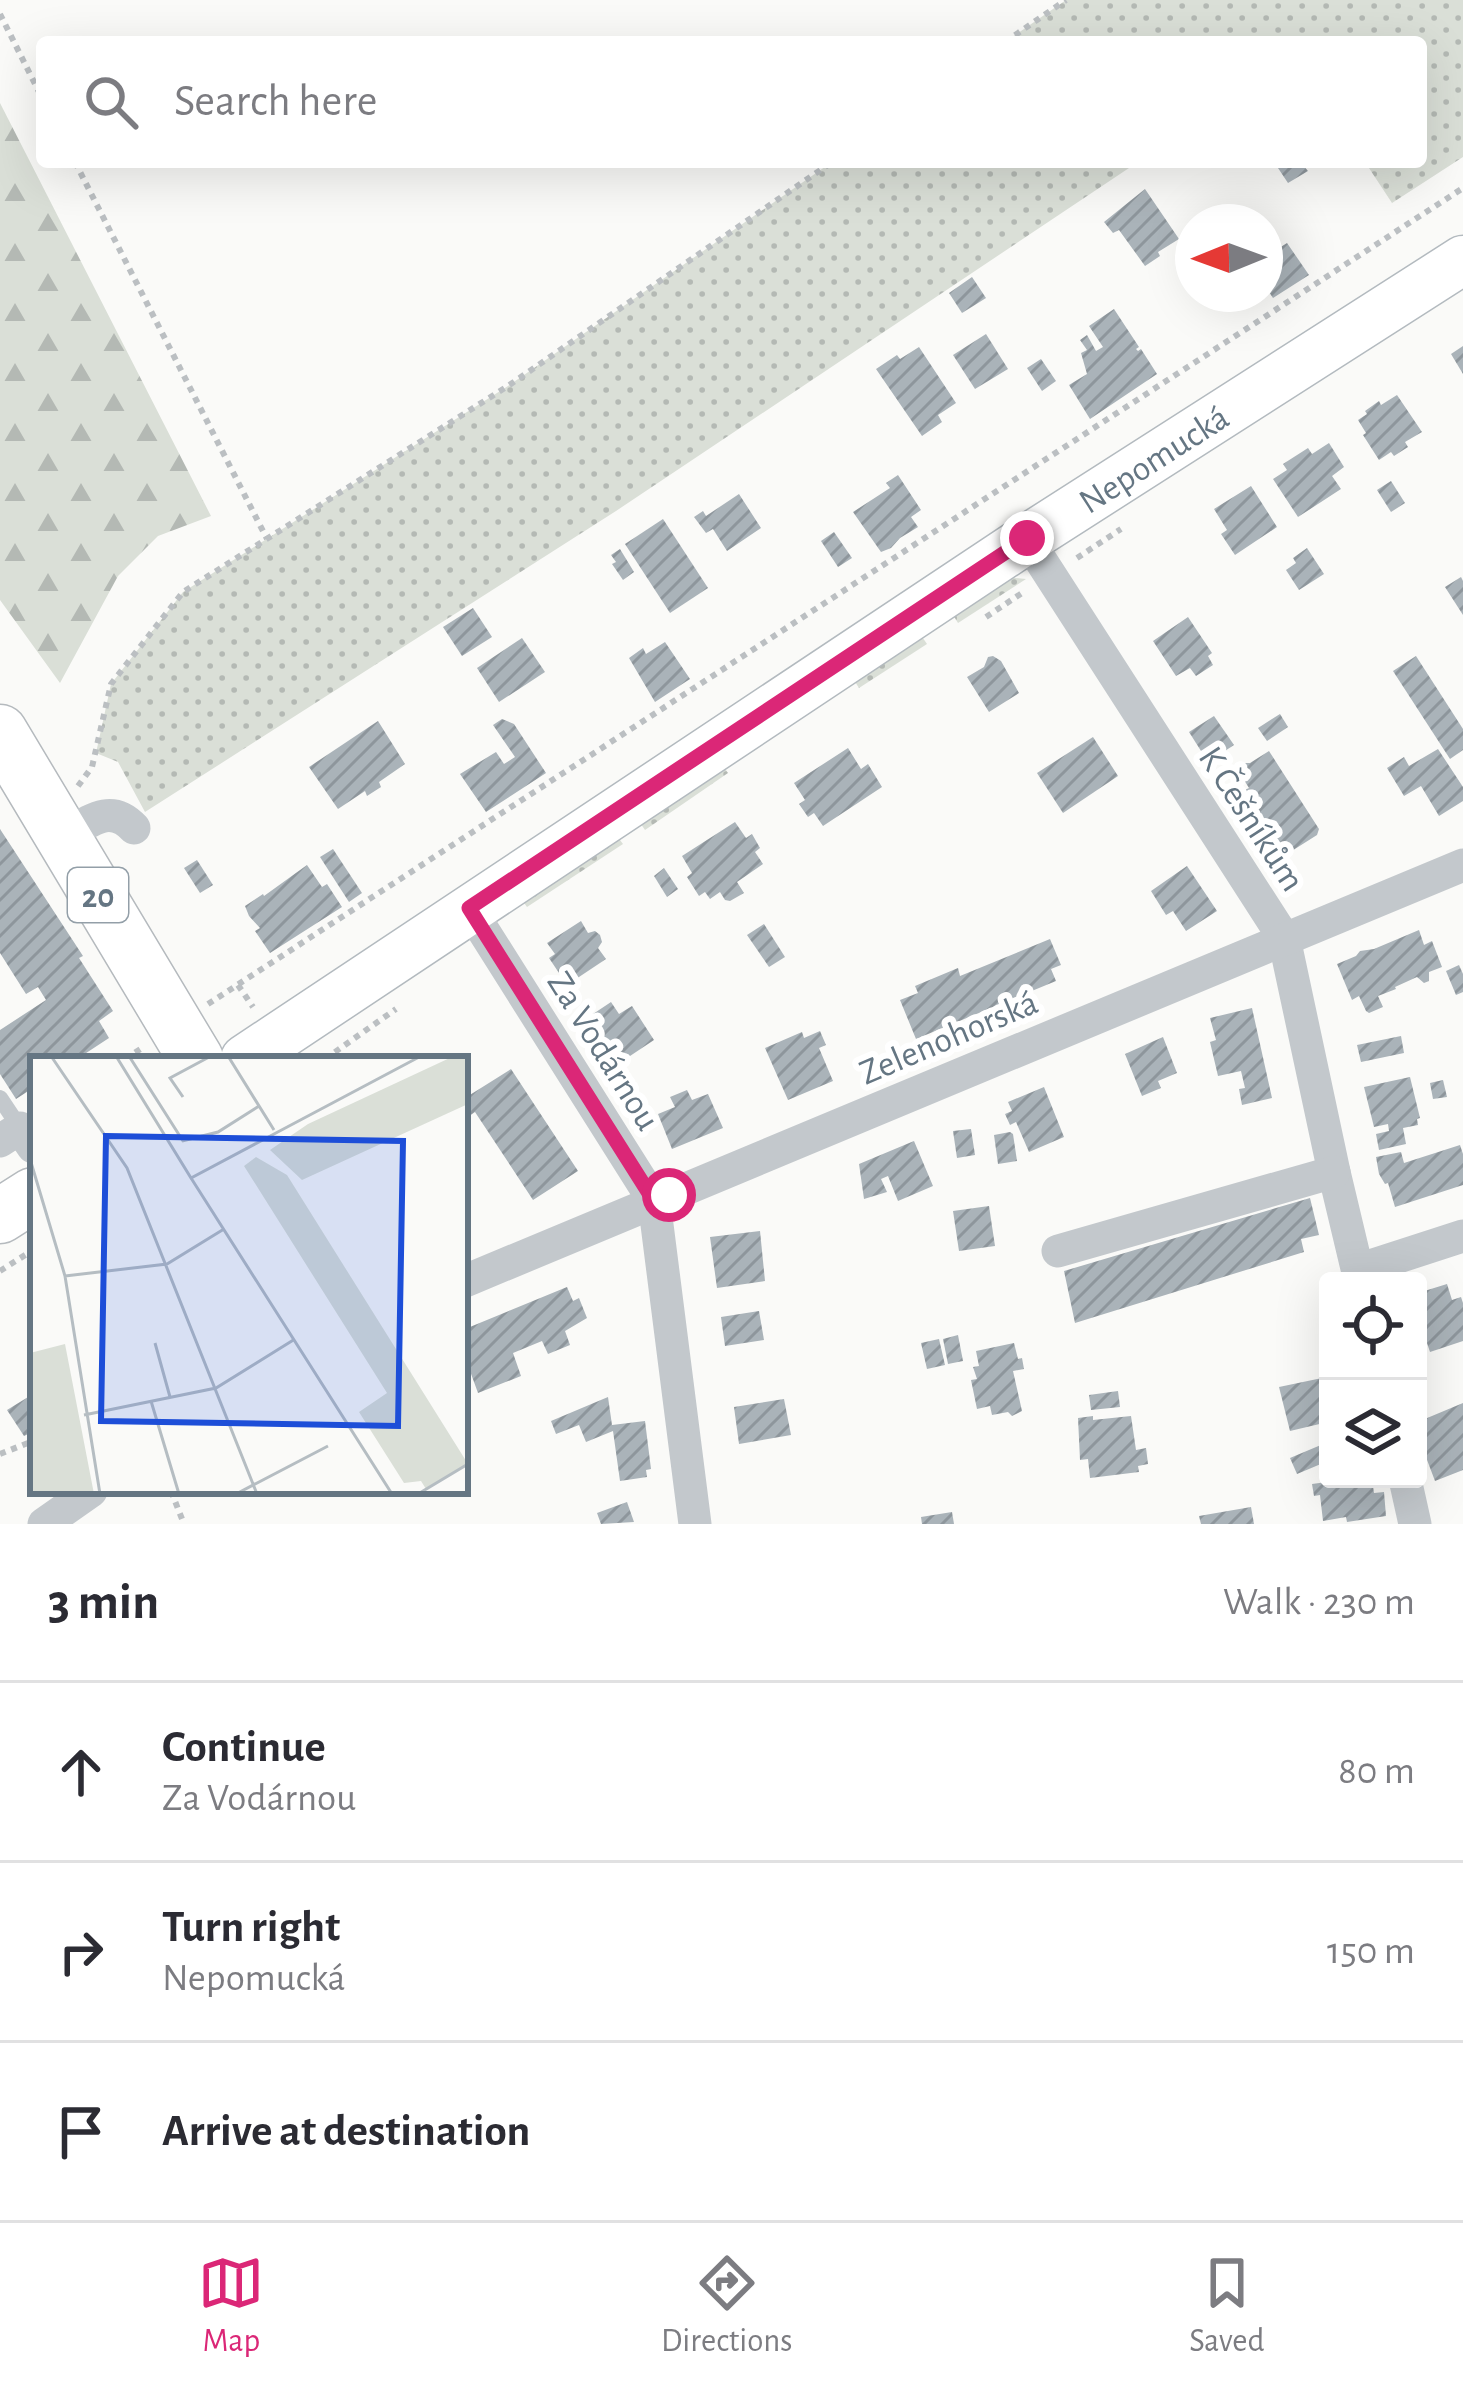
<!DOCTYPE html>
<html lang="en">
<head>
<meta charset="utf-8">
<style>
	body { margin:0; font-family:"Alegreya Sans",sans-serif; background:#f7f7f7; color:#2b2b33 }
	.controls { position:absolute; right:36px; bottom:36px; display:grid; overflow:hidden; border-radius:12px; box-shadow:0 12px 48px #0002 }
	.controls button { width:108px; height:108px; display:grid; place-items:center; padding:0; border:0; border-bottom:3px solid #e1e1e2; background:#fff; color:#2b2b33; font:60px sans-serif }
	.compass { position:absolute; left:1175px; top:204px; width:108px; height:108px; border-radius:50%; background:#fff; box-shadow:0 12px 48px #0002; rotate:269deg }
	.stop { position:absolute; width:36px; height:36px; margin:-27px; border:9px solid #db2777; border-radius:50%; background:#fff }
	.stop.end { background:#db2777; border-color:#fff; box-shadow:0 3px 12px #0008 }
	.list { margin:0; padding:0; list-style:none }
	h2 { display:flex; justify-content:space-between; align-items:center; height:156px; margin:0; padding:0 48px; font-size:51px }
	h2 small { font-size:39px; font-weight:400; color:#7c7c81 }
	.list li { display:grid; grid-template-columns:78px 1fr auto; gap:36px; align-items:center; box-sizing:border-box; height:180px; padding:0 48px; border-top:3px solid #e1e1e2 }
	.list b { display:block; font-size:45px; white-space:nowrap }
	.list p { margin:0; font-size:39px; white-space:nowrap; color:#7c7c81 }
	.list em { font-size:39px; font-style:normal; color:#7c7c81 }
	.icon { flex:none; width:66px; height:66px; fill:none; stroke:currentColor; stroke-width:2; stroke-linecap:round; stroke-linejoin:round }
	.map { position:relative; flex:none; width:1463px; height:1524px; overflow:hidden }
	.search { position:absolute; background:#fff; box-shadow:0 12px 48px #0002; left:36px; right:36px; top:36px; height:132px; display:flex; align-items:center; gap:30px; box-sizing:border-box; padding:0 42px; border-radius:12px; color:#7c7c81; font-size:45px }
	.sheet { height:696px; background:#fff }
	nav { display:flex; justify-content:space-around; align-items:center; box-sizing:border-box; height:168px; border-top:3px solid #e1e1e2; background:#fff; font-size:33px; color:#7c7c81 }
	nav a { display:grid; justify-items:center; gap:6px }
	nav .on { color:#db2777 }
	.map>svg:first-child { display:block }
</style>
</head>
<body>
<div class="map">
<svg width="1463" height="1524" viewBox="0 0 1463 1524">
	<defs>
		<pattern id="grass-dots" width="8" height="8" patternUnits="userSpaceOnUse" patternTransform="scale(3)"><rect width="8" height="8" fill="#dadfd7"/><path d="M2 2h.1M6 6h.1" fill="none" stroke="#b4b9b4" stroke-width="1.8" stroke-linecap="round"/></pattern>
		<pattern id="forest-firs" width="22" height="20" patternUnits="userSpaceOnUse" patternTransform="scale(3)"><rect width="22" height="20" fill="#dadfd7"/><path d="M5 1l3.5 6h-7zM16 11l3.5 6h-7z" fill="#b4b9b4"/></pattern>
		<pattern id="building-hatch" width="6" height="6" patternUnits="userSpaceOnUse" patternTransform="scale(3)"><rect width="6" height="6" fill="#aab3b9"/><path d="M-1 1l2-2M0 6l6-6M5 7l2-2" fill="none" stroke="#8e969c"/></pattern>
	</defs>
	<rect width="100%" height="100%" fill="#fafaf8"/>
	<g fill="url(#grass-dots)">
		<polygon points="1066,0 1463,0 1463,157 1392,203 1365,162 1421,162 1421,42 1005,42"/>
		<polygon points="832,162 1138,162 616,511 145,812 118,762 96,753 111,684 183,592 508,386"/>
		<polygon points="997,576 1026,579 958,623 948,607"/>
		<polygon points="916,628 927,644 859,688 848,671"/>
		<polygon points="717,757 728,773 645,830 634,814"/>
		<polygon points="611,828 623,844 527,907 516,892"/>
	</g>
	<polygon fill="url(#forest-firs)" points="0,103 211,516 158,536 118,576 60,683 0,600"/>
	<g fill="url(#building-hatch)">
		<polygon points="1274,162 1308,162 1303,165 1308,171 1288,183"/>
		<polygon points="1145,189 1179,239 1158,252 1160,256 1145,266 1119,230 1113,233 1104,222"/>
		<polygon points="1287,243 1309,275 1273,298 1265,286 1265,250 1273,245 1276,250"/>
		<polygon points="972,277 986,298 962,313 949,293"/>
		<polygon points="1114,309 1139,347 1136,349 1138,351 1141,349 1157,374 1090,419 1069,385 1087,374 1081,353 1087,350 1080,340 1087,335 1096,351 1103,347 1089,326"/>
		<polygon points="986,334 1008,369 975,389 953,355"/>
		<polygon points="1463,346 1463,374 1451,354"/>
		<polygon points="919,347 956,403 938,415 942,422 922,436 876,369 897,355 900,359"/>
		<polygon points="1041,359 1056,381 1042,391 1027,368"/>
		<polygon points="1397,395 1422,432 1405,442 1408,447 1394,456 1391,452 1379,460 1363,435 1366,433 1358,420 1367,414 1365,411 1379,401 1381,405"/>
		<polygon points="1329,443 1344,467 1332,476 1341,489 1298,517 1273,479 1287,470 1283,464 1308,448 1312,454"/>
		<polygon points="898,475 921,510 911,517 918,527 900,538 891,548 881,552 853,512 890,488 886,483"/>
		<polygon points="1391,481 1405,503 1391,512 1377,490"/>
		<polygon points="1251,486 1277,527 1235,555 1221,534 1227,530 1214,509"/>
		<polygon points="739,494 761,528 727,551 713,529 706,533 694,517 703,511 706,516"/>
		<polygon points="663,519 708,588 670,613 625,544"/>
		<polygon points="834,532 852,558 838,567 821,541"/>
		<polygon points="1307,548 1324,574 1299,590 1286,570 1296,563 1293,558"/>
		<polygon points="620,549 634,572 623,580 612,564 616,562 611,555"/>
		<polygon points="1461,577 1463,581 1463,615 1445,587"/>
		<polygon points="473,608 492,637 462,656 443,627"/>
		<polygon points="1188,617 1212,653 1208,656 1213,665 1196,676 1190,668 1176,676 1153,641"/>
		<polygon points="522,638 545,672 499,702 477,668"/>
		<polygon points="665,642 690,679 655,702 629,658 643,648 646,654"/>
		<polygon points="993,656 1001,661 1019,693 989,712 967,677 984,667 988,657"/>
		<polygon points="1416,656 1463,729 1463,750 1450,759 1393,671"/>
		<polygon points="1280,714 1288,727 1267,741 1258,728"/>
		<polygon points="1214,716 1234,745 1208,762 1189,732"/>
		<polygon points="502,719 514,724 546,773 486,812 460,774 496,752 504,764 515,757 493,725"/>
		<polygon points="378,721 405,764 379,782 381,787 367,796 365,791 338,809 309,767"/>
		<polygon points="1093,737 1118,776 1063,813 1037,773"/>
		<polygon points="848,748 861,769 868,764 882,787 823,826 814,813 808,817 799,804 805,800 794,783"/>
		<polygon points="1438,749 1463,787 1463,801 1439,816 1421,786 1404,796 1387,768 1404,757 1409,766"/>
		<polygon points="1269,751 1319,829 1317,835 1287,854 1245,790 1249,788 1239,772 1242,763 1250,763"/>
		<polygon points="735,822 746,838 752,834 760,848 755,852 763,864 737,882 744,893 730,901 725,900 720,892 710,899 705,892 699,896 687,877 692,873 682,856"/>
		<polygon points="0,829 83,956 79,958 113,1011 99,1021 109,1038 77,1059 33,1059 33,1088 16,1099 0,1074 0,1030 46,1000 38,987 26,994 0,953"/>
		<polygon points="333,849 362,893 349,902 320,857"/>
		<polygon points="197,860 213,885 200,893 184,868"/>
		<polygon points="307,865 322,887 327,884 342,907 270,953 255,931 260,928 249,916 245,906 263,894 264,896"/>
		<polygon points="1187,866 1217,911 1186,931 1173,911 1166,915 1151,891"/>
		<polygon points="664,868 678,889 667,897 654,876"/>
		<polygon points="581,921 588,933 595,931 600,935 602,942 598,948 606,959 567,985 549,958 555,954 547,943"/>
		<polygon points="764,924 785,957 769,967 747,935"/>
		<polygon points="1419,930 1424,945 1432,941 1442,967 1429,972 1429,981 1424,983 1417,977 1395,987 1396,989 1378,996 1383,1007 1369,1013 1366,1011 1359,996 1352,1000 1337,964 1356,956 1360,951 1374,949"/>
		<polygon points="1050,939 1061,965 1051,969 1056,981 916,1039 900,1000 918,993 915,986 958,968 960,976"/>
		<polygon points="1459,965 1463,974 1463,992 1456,995 1446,971"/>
		<polygon points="611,1002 619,1014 632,1006 654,1040 618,1064 590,1016"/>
		<polygon points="1252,1008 1272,1098 1242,1105 1239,1089 1245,1088 1241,1071 1218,1076 1210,1042 1216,1040 1210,1018"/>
		<polygon points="820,1031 826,1045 819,1048 833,1081 788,1100 765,1048 802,1032 804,1038"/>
		<polygon points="1401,1036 1404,1053 1361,1062 1357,1045"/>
		<polygon points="1163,1037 1177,1073 1158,1081 1161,1088 1142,1096 1125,1054"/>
		<polygon points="511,1069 578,1171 533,1200 475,1112 465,1119 465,1098"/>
		<polygon points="1410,1077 1420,1118 1417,1119 1418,1125 1403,1128 1406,1144 1379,1150 1376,1134 1389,1131 1388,1124 1374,1127 1364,1087"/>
		<polygon points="1443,1080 1447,1097 1433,1099 1430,1083"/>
		<polygon points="1044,1087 1064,1137 1029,1152 1016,1122 1010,1125 1005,1114 1012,1111 1008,1102"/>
		<polygon points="687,1090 692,1100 708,1094 723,1128 672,1149 658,1114 675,1107 670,1097"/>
		<polygon points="971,1129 975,1155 957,1158 953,1131"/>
		<polygon points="1010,1132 1013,1134 1017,1161 998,1164 994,1135"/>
		<polygon points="914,1141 933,1186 898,1201 888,1176 881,1179 887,1192 864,1199 859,1164"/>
		<polygon points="1460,1145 1463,1154 1463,1185 1395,1207 1388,1183 1385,1184 1379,1174 1376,1157 1401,1152 1404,1163"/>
		<polygon points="1310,1198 1319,1235 1301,1239 1304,1252 1075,1323 1064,1271"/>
		<polygon points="989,1206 995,1246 959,1251 953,1211"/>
		<polygon points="760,1231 765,1281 717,1288 710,1237"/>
		<polygon points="1447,1284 1452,1300 1461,1297 1463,1303 1463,1341 1430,1352 1423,1331 1418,1333 1418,1293"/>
		<polygon points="567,1287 573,1301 579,1298 587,1318 565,1331 570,1345 548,1354 542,1341 513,1353 521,1376 478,1393 470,1371 465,1370 465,1329"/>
		<polygon points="759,1311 764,1340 725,1346 721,1317"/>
		<polygon points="958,1335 963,1361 948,1364 943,1339"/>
		<polygon points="939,1339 945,1365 927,1369 921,1343"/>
		<polygon points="1014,1343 1018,1359 1022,1358 1024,1369 1013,1371 1022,1411 1012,1416 1008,1412 992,1415 990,1406 977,1409 971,1380 977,1379 973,1367 979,1366 976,1351"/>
		<polygon points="1322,1378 1328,1406 1328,1422 1290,1431 1279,1387"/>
		<polygon points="1118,1391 1120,1407 1091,1410 1089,1395"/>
		<polygon points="33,1394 33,1432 24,1436 7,1410"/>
		<polygon points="608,1397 612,1425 645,1421 651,1469 646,1470 647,1477 620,1481 613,1431 586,1442 579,1425 556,1434 551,1421"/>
		<polygon points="784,1399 791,1435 739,1444 734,1407"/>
		<polygon points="1463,1403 1463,1470 1435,1481 1418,1436 1418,1431 1423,1429 1420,1421"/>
		<polygon points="1093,1416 1093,1420 1131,1416 1136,1450 1146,1448 1148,1464 1138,1466 1139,1472 1090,1478 1088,1459 1080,1460 1078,1418"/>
		<polygon points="1328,1442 1328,1461 1297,1474 1290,1458"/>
		<polygon points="1349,1479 1372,1479 1374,1493 1384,1492 1386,1516 1347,1522 1346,1517 1323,1521 1320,1495 1314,1496 1312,1484"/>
		<polygon points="627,1502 634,1522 601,1524 597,1513"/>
		<polygon points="1251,1507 1254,1524 1201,1524 1199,1516"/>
		<polygon points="952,1512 954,1524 922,1524 921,1517"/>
	</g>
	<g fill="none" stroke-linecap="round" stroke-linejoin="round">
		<g stroke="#b3babf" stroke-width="51">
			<g id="secondary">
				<path id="s1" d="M245 1059 1027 539 1463 260"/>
			</g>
		</g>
		<g stroke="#b5babe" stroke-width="57">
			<g id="primary">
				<polyline points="0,732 196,1059"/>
				<polyline points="0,1216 33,1195"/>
			</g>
		</g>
		<g stroke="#bbbfc2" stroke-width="6" stroke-dasharray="6 6" stroke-linecap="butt">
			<polyline points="0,14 42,98"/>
			<polyline points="1005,42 1066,0"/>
			<polyline points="75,162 267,539"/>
			<polyline points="1077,558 1121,529"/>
			<polyline points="986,617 1025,591"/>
			<polyline points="78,786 92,767 111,684 183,592 508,386 832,162"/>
			<polyline points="238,985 253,1007"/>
			<polyline points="208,1004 1463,188"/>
			<polyline points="125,1059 142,1048"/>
			<polyline points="325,1059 396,1009"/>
			<polyline points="0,1271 33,1250"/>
			<polyline points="0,1454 33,1441"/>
			<polyline points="171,1491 184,1524"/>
		</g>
		<polyline stroke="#c3c8cc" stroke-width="16" points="0,1098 20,1128"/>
		<g stroke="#c3c8cc" stroke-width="33">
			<polyline points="1027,539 1284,938 1334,1172 1360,1281"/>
			<path d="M63 837C89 822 110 802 134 828"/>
			<polyline points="469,908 654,1201 695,1524"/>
			<polyline points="0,1141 20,1128 33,1147"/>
			<polyline points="1058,1251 1334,1172"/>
			<polyline points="1358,1270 1463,1236"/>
			<polyline points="465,1281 1463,865"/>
			<polyline points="1405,1479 1415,1524"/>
			<polyline points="44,1524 91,1491"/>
		</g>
		<use href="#secondary" stroke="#fff" stroke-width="48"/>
		<use href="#primary" stroke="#fff" stroke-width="54"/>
	</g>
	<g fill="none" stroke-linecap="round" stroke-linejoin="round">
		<polyline stroke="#db2777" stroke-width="15" points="669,1195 654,1201 469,908 1027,538"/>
	</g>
	<g text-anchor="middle" stroke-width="12" stroke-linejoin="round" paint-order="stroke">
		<rect fill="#fff" stroke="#939fa8" stroke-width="3" x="68" y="868" width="60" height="54" rx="9"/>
		<g font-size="33" font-weight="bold" fill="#657683">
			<text x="98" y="907">20</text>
		</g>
		<g font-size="36" fill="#657683" stroke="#fff">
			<text dy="13" stroke="none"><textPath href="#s1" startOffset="1089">Nepomucká</textPath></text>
			<text transform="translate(1253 818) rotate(57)" y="13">K Češníkům</text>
			<text transform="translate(948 1036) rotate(-23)" y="13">Zelenohorská</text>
			<text transform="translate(605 1050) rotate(58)" y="13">Za Vodárnou</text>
		</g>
	</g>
	<g transform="translate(30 1056)">
		<rect width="438" height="438" fill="#fafaf8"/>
		<path d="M226 101 257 119 438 408 396 433 391 425 374 427 329 356 357 337 214 110Z" fill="#dadfd7"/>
		<path d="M424 0H438V48L272 124 240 94 278 68ZM35 288 64 438H0V297Z" fill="#dadfd7"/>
		<path fill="none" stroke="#b5bdc2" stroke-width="3" d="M21 0 97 112 227 438M86 0 161 122 391 0M99 0 153 85M198 0 244 74M153 41 140 22 181 0M152 85 188 76 229 50M0 103 35 220 70 438M161 122 362 438M35 220 137 208 194 173M125 287 140 341M121 345 149 438M54 359 186 332 265 283M206 438 298 390M388 438 438 408"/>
		<path fill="#1d4ed8" fill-opacity="0.15" stroke="#1d4ed8" stroke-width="6" d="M76 80 373 85 368 370 71 365Z"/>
		<rect width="438" height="438" fill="none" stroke="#657683" stroke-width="6"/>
	</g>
</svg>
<div class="controls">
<button><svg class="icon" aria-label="locate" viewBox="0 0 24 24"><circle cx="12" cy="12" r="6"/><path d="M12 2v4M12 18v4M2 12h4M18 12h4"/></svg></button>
<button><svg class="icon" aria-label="layers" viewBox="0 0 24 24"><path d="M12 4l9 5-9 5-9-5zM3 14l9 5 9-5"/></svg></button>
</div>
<svg class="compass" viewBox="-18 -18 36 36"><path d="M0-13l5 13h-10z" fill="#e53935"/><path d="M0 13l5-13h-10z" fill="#7c7c81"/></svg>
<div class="stop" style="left:669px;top:1195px"></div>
<div class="stop end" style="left:1027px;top:538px"></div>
<div class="search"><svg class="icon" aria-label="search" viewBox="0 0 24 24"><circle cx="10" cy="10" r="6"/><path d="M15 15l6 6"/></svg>Search here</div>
</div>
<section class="sheet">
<h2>3 min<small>Walk · 230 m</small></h2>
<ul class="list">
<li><svg class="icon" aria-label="ahead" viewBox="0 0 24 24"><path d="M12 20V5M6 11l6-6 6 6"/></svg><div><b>Continue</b><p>Za Vodárnou</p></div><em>80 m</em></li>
<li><svg class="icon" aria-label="right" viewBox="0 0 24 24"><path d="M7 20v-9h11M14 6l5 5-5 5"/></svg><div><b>Turn right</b><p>Nepomucká</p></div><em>150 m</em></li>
<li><svg class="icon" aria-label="arrive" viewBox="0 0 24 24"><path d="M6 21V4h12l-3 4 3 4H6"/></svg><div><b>Arrive at destination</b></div></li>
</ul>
</section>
<nav>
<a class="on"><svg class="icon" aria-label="map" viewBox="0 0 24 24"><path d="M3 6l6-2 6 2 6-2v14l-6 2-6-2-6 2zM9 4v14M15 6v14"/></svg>Map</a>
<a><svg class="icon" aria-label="directions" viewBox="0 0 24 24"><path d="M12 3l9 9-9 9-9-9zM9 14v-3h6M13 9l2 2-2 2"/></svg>Directions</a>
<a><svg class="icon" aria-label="saved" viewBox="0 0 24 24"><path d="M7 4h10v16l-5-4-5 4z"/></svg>Saved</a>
</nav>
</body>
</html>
